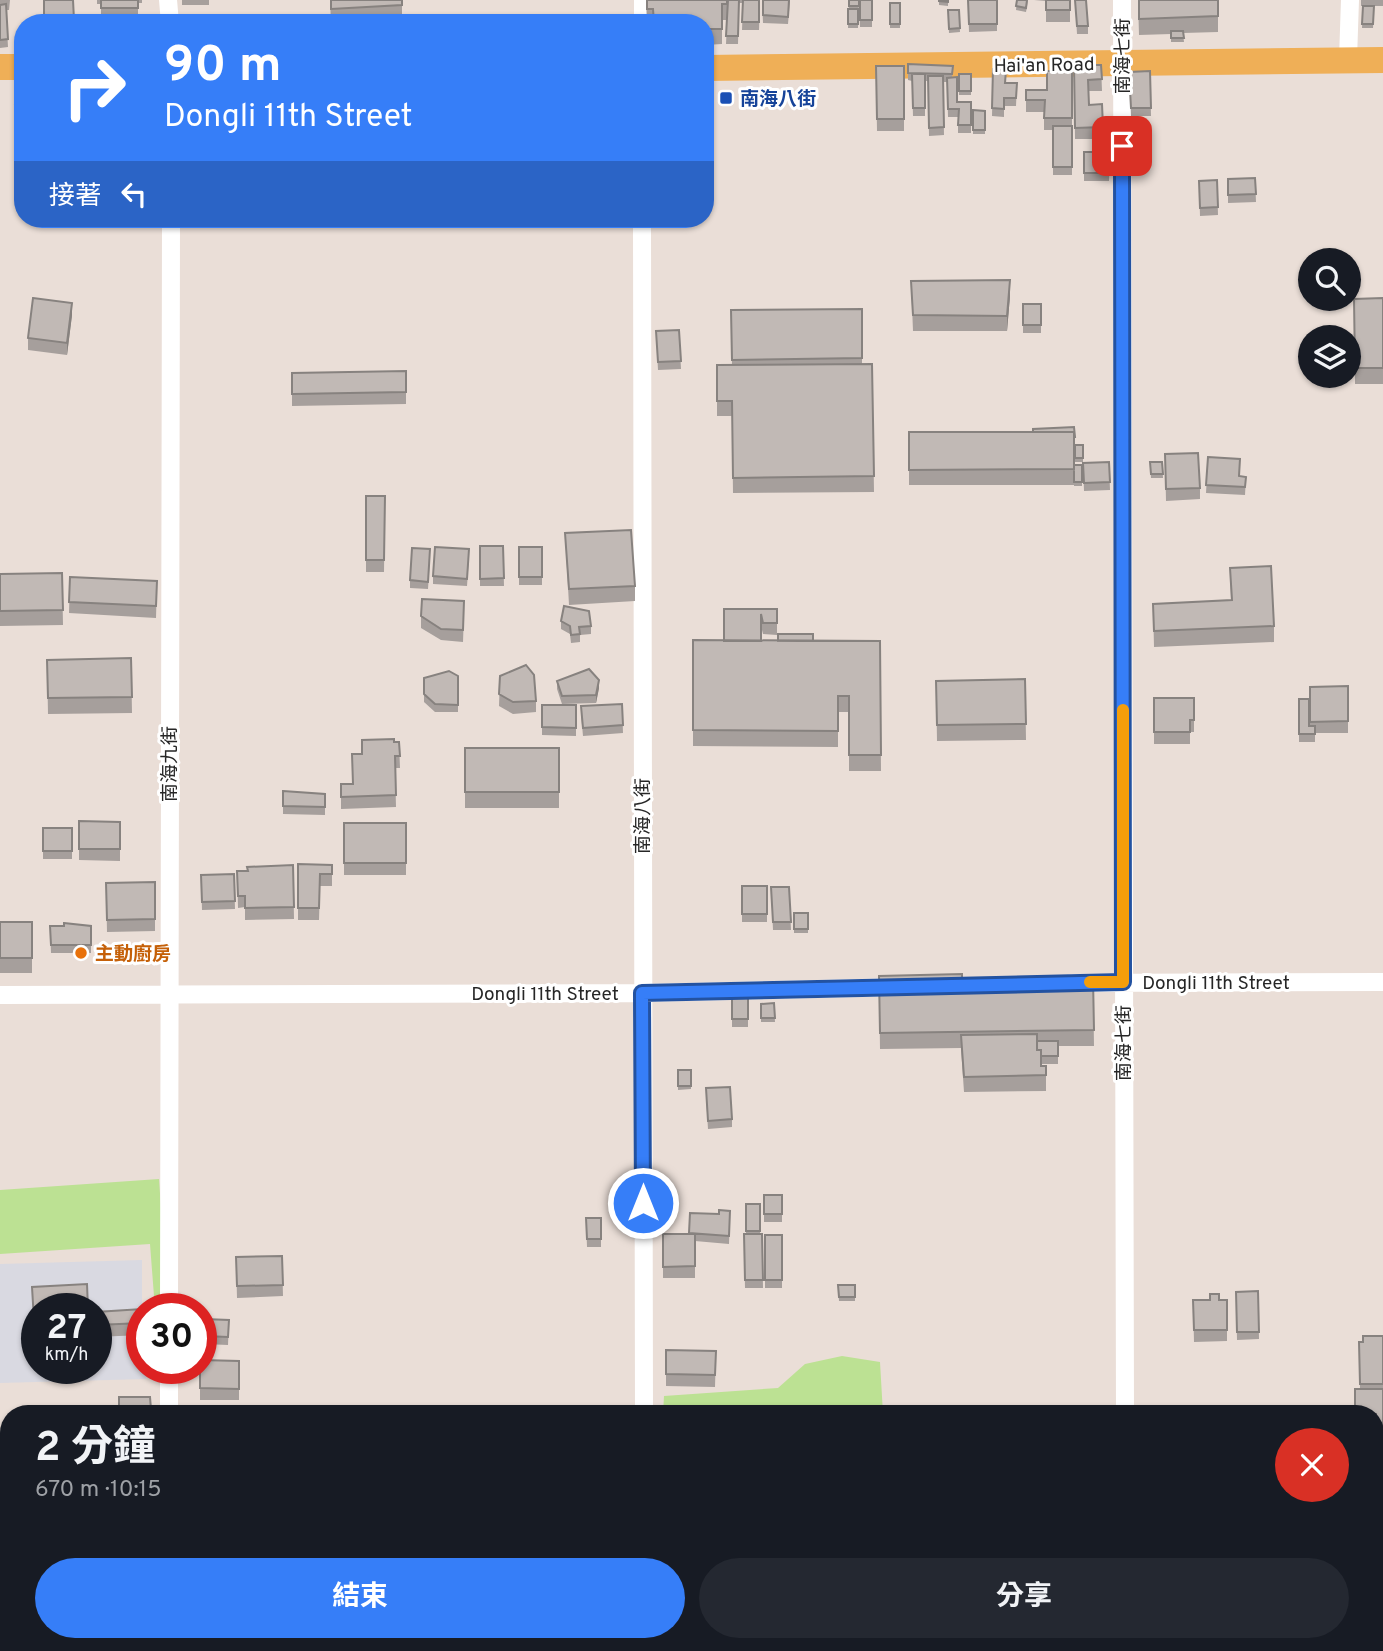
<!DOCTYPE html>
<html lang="zh-TW">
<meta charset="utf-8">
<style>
:root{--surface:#171b24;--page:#242831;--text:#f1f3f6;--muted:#9ea1a6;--accent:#367ef8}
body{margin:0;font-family:Overpass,"Noto Sans TC",sans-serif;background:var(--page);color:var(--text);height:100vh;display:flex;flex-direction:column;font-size:26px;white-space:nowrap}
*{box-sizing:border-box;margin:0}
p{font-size:23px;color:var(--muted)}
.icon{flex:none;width:38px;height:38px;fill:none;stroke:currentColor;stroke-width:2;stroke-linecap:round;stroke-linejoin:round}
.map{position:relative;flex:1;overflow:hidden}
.details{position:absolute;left:0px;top:1405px;width:1384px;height:247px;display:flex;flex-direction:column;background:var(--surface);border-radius:28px 28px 0 0;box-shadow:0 2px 5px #0004}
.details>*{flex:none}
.top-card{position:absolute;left:14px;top:14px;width:700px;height:214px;border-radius:28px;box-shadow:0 2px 5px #0004;background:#367ef8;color:#fff;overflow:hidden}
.fabs{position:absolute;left:1298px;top:248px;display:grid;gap:14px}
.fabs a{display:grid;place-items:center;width:63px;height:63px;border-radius:50%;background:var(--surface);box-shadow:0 2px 5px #0004;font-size:35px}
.speed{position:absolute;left:21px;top:1293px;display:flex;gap:14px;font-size:35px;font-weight:700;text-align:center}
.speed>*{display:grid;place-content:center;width:91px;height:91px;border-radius:50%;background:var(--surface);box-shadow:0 2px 5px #0004;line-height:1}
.speed small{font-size:18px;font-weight:400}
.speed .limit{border:10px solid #d22;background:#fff;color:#111}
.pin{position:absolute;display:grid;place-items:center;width:60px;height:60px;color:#fff;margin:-30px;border-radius:14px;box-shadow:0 4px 10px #0006}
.me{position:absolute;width:77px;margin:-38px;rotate:0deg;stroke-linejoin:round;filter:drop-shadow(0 0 5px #0008)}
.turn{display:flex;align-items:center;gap:24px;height:147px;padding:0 35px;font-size:32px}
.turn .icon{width:91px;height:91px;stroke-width:2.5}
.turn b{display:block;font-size:49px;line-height:60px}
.then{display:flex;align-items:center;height:66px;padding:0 35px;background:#0003;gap:14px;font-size:26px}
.round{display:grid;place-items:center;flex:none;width:74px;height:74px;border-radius:37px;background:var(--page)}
.overview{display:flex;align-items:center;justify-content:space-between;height:119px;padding:0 35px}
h1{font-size:42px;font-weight:700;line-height:52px}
.action{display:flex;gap:14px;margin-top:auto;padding:14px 35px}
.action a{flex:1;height:80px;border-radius:42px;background:var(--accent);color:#fff;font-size:28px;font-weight:700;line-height:80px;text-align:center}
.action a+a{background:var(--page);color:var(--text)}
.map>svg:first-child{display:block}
.industrial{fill:#d9d9e1;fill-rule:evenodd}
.green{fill:#bce193}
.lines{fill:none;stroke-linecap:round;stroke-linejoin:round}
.street{stroke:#fff;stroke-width:18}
.secondary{stroke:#fff;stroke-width:24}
.primary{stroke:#efaf57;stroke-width:26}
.wall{fill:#a69f9c}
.shaded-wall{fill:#87827f}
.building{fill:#c1b9b5;stroke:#87827f;stroke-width:2}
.route-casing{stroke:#2352a1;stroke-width:18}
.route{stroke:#367ef8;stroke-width:12}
.slow{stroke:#f59e0b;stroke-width:12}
.transit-dot{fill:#1a4fb4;stroke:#fff;stroke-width:2.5}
.food-dot{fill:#e8710a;stroke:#fff;stroke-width:2.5}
.labels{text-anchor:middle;stroke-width:6;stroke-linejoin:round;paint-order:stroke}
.street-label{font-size:19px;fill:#262626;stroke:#fff}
.transit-label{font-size:19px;font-weight:bold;fill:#164399;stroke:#fff;text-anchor:start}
.food-label{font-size:19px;font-weight:bold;fill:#c56008;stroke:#fff;text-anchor:start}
</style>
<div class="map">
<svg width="1383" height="1651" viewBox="0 0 1383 1651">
<rect width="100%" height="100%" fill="#eaded7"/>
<path class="industrial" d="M142,1260v108l4,1v10l-146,4v-119zM37,1309h59v59h-59z"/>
<path class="green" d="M159,1179l9,130h-13l-5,-65 -150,10v-64z
M842,1356l38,6 3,52h-220l1,-18 114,-8 27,-24z"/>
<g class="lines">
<path class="street" d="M168,0l2,23
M1122,0l3,1414
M643,23v-23
M1348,59l2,-59
M642,219l2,1195
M1072,983l311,-1
M0,995l642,-2 262,-6
M169,1309l2,-1090
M169,1368v46
M170,1643v8
M644,1643v8
M1127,1643v8"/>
<path class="secondary" d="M0,1514l9,9
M123,1643l8,8"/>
<path class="primary" d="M0,67h23
M705,68l678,-8"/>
</g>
<path class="wall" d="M0,0h10l-1,10h-3l2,37 -8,1z
M43,0h30l1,23h-30z
M97,0h45v3h-4v20h-37v-19h-4z
M182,0h27v5h-27z
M330,0h72v21l-71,2z
M646,0h81v20h-5v24l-17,1v-22h-58z
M728,0h32l-1,30h-17l1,-27h-4l-1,41h-12z
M762,0h28l-2,24 -25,-1z
M849,0h10l-1,28h-10z
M859,0h13v27h-12z
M939,0h9v6l-9,-1z
M968,0h29v31l-28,1z
M1017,0h11l-2,12 -10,-2z
M1034,0h36v22h-24v-21z
M1075,0l13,26v8h-11z
M1138,0h80v32l-35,1 1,9h-13v-8l-32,1z
M1361,0h22v6h-22z
M890,3h10v25h-10z
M1363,6h11l-1,22h-11z
M948,10h11l1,22 -11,1z
M908,64l45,2 -1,12 5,24h14v31h-13v-16h-10l-1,-35h-4l1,53 -15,1 -1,-55h-3v35h-12l-1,-35 -4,-1z
M1074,65h27l1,26h-14l1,14 13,-1 1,35h-28z
M876,66h28v65h-27z
M993,69l13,14h11l-1,23h-12v11l-12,-1z
M1072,71v104h-19v-45h-9v-18h-18v-22h21z
M1150,71l1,45h-20l-2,-44z
M959,74h12v21h-12z
M23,78v35l-8,-1v-8z
M973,110l12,1v23h-12z
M1084,152h26l-1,29h-25z
M1255,178l1,24 -28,1v-24z
M1217,180l1,35 -18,1 -1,-35z
M911,281l99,15 -3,35h-94z
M1383,298v86h-28l-1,-85z
M1023,304h18v29h-18z
M862,309v55h10l2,128 -141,1 -1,-77h-15v-35l15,-16 -1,-55z
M72,315l-5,40 -39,-5v-12z
M679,330l2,39 -23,1 -2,-39z
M406,371v33l-114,2v-33z
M1074,427v58h-165v-53h124z
M1075,445h8v17h-8z
M1165,454l35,34v11l-34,2z
M1208,457l31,19 7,1 -1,18 -39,-2z
M1109,462l1,28 -26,1 -1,-28z
M1150,462h12l1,16h-12z
M1074,465h8v21h-8z
M366,496h19l-1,76h-18z
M565,533l70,53v15l-66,4z
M480,546h23l1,40h-24z
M519,547h23v38h-23z
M430,557l-2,32 -18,-1v-8z
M469,557l-2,29 -34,-2v-8z
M1230,568l44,58v16l-120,5 -1,-43 78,-4z
M62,573l1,52 -63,1v-52z
M70,577l87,4 -1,37 -87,-5z
M724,609h53v26l-14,-1 -2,-8v15h119l1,130h-32v-59h-11v35l-145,-1v-106l31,1z
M464,613l-1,29 -22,-2 -20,-12v-12z
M561,621l30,5v8l-11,1v7l-9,1 -1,-9 -9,-5z
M131,658l1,55 -84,1 -1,-54z
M458,676v36h-23l-11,-10v-24z
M500,676l36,25v11l-23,2 -14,-8z
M1025,679l1,61 -89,1 -1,-60z
M557,681l42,7 -3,15 -34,1 -5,-15z
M1348,686v47h-33v9h-16v-43l10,27h1v-39z
M1154,698h40v34h-4v12h-36z
M622,704l1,29 -40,3 -2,-22z
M542,705h34v31l-34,-1z
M394,742h5l1,26h-5l1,39 -55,2v-25h12l9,-30z
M465,748h94v60h-94z
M283,791l42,3v21l-42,-1z
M79,821l41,1v39l-41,-1z
M344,823h62v52h-62z
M43,828h29v31h-29z
M298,864l34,1v21h-12l-1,34h-21z
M293,865l1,54 -49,1v-13l-7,1 -1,-37h11z
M234,874l1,35 -33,1 -1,-35z
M155,882v49l-48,1 -1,-49z
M742,886h25v36h-25z
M771,887h18l2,43h-18z
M794,913h14v20h-14z
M0,922h32v51h-32z
M50,926h41v27h-40z
M879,976l83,4 131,-2 1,68h-36v18h-17v2h5v25l-82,1 -3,-44 -81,1z
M732,998h16v29h-16z
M774,1003l1,19h-14v-18z
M678,1070h13v19l-13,1z
M706,1096l26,23v8l-24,2z
M764,1195h18v27h-18z
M746,1204h14v30h2l1,54h-18l-1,-54h2z
M730,1211l-1,33 -34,-3v37h-32v-44h26l30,-20z
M586,1218h15v29h-14z
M765,1235h17v53h-17z
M282,1256l1,40 -46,2 -1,-41z
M838,1285h17v16h-16z
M32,1287l5,22v55h-1z
M1258,1291l1,48 -22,1 -1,-48z
M1193,1300h34v41l-33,1z
M142,1309v26l-46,2v-25z
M204,1319l25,1 -1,25 -24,-1z
M1383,1336v178l-7,-1v-99l-16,-25 -1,-47h4z
M666,1350l50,1 -1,36 -49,-1z
M239,1361v39h-39v-32z
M119,1397h31l1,16 -32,1z
M4,1426h5v39h-5z
M295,1643h59v8h-59z"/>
<path class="shaded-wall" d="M1010,280v16l-3,35v-15z
M72,303v12l-5,40v-12z
M599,680v8l-3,15v-8z"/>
<path class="building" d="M44,0h29l1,20 -30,1z
M101,0h37v8h-37z
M331,0h71v5l-71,4z
M647,0h80v4h-5v25h-17v-6h-10v-3h-7v3h-34l-1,-14h-6z
M728,0h11l-1,36h-12z
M743,0h16v22h-17z
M763,0h26l-1,17 -25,-2z
M849,0h10v6h-10z
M860,0h12v20h-12z
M939,0h9v2l-9,-1z
M968,0h29v24h-28z
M1017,0h10l-1,8 -10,-2z
M1046,0h24v10h-24z
M1075,0h11l2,26h-11z
M1139,0h79v16l-79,3z
M890,3h10v21h-10z
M6,4l2,35 -8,1v-35z
M1363,6h11l-1,18h-11z
M848,9h10v15h-10z
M948,10h11l1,18 -11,1z
M1171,31h12l1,7h-13z
M908,64l45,2 -1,8 -44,-1z
M1074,65h27l1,14 -14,1 1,25 13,-1 1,23 -28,1z
M876,66h28v53h-27z
M993,69l13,1 -1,13h12l-1,15h-12v11l-12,-1z
M1047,71h25v47h-28l1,-18h-19v-10h21z
M1150,71l1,37h-20l-2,-36z
M912,74h13v34h-12z
M959,74h12v17h-12z
M928,76h15l1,51 -15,1z
M957,77v25h14v23h-13l1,-16h-11l-1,-31z
M16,78h7v27l-8,-1z
M973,110l12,1v19h-12z
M1053,126h19v41h-19z
M1084,152h26l-1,21h-25z
M1255,178l1,16 -28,1v-16z
M1217,180l1,27 -18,1 -1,-27z
M1010,280l-3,36 -94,-1 -2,-34z
M33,298l39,5 -5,40 -39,-5z
M1383,298v70h-28l-1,-69z
M1023,304h18v21h-18z
M862,309v49l-130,2 -1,-50z
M679,330l2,31 -23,1 -2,-31z
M872,364l2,112 -141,2 -1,-77h-15v-36z
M406,371v21l-114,2v-21z
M1074,427l1,10h-1v-5h-41v-3z
M909,432h165v37l-165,1z
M1075,445h8v13h-8z
M1198,453l2,35 -34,1 -1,-35z
M1208,457l32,2 -1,17 7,1 -1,10 -39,-2z
M1109,462l1,20 -26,1 -1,-20z
M1150,462h12l1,12h-12z
M1074,465h8v17h-8z
M366,496h19l-1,64h-18z
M631,530l4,56 -66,3 -4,-56z
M480,546h23l1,32 -24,1z
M435,547l34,2 -2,30 -34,-3z
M519,547h23v30h-23z
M412,548l18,1 -2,33 -18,-2z
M1271,566l3,60 -120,5 -1,-27 79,-4 -2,-32z
M62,573l1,37 -63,1v-37z
M70,577l87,4 -1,25 -87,-4z
M422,599l42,2 -1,29 -22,-1 -20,-13z
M564,606l25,5 2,15 -12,1 1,7 -9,1 -1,-9 -9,-5z
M724,609h53v14h-14l-2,-9v27h-37z
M778,634h35v7h-35z
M693,640l187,1 1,114h-32v-59h-11v35l-145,-1z
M131,658l1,39 -84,1 -1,-38z
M526,665l8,10 2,26 -23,1 -14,-8 1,-18z
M589,669l10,11 -3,15 -34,1 -5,-15z
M449,671l9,5v29l-23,-1 -11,-10v-16z
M1025,679l1,45 -89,1 -1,-44z
M1348,686v35l-38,1v-35z
M1154,698h40v22h-4v12h-36z
M1299,699h10v27h6v8h-16z
M622,704l1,21 -40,3 -2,-22z
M542,705h34v23l-34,-1z
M394,739v3h5l1,14h-5l1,39 -55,2v-13h12l-1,-30h10v-14z
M465,748h94v44h-94z
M283,791l42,3v13l-42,-1z
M79,821l41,1v27h-41z
M344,823h62v40h-62z
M43,828h29v23h-29z
M298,864l34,1v9h-12l-1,34h-21z
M293,865l1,42 -49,1v-12h-7l-1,-25h11l-1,-4z
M234,874l1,27 -33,1 -1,-27z
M155,882v37l-48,1 -1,-37z
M742,886h25v28h-25z
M771,887h18l2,35h-18z
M794,913h14v16h-14z
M0,922h32v36h-32z
M64,923l27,3v19h-40l-1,-19h14z
M962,974v6l131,-2 1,52 -214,3 -1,-57z
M732,998h16v21h-16z
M774,1003l1,15h-14v-14z
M1037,1034v16h4v16h5v9l-82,2 -3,-42z
M1037,1041h21v15h-17v-6h-4z
M678,1070h13v16h-13z
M730,1087l2,32 -24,2 -2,-33z
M764,1195h18v19h-18z
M746,1204h14v27h-14z
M719,1210l11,1 -1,25 -40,-3 1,-20 29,1z
M586,1218h15v21h-14z
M663,1234h32v32l-32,1z
M744,1234h18l1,46h-18z
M765,1235h17v45h-17z
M282,1256l1,29 -46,1 -1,-29z
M87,1284l1,25h-51v44h-1l-4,-66z
M838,1285h17v12h-16z
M1258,1291l1,41h-22l-1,-40z
M1210,1294h9v6h8v30h-33l-1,-30h17z
M142,1309v14l-46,2v-13z
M204,1319l25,1 -1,17 -24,-1z
M1363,1336h20v48h-23l-1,-42h4z
M666,1350l50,1 -1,24 -49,-1z
M201,1360l38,1v28l-39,-1v-20h1z
M1355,1389h28v109h-7v-84h-21z
M119,1397h31l1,12 -32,1z
M4,1426h5v27h-5z
M295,1643h59v3h-59z
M962,1643h22v8h-22z"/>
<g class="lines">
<g class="route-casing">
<path id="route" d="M643,1203l-1,-210 481,-11 -1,-836"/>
</g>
<use href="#route" class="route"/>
<path class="slow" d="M1090,982h33v-272"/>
</g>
<rect class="transit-dot" x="719" y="91" width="14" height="14" rx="3.5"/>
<circle class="food-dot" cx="81" cy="953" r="7"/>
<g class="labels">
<g class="street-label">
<text transform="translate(1122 56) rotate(-90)" y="7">南海七街</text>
<text transform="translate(1044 64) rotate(-1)" y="7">Hai'an Road</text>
<text transform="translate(169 764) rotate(-90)" y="7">南海九街</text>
<text transform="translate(642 816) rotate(-90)" y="7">南海八街</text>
<text x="1216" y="989">Dongli 11th Street</text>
<text x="545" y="1000">Dongli 11th Street</text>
<text transform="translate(1123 1043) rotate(-90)" y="7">南海七街</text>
</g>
<g class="transit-label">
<text x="740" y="105">南海八街</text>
</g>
<g class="food-label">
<text x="95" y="960">主動廚房</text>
</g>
</g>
</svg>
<div class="fabs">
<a><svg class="icon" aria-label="search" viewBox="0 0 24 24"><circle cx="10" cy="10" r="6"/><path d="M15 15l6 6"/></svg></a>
<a><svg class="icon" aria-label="layers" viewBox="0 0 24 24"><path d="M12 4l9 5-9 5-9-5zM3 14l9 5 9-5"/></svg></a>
</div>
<div class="speed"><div>27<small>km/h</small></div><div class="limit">30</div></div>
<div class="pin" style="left:1122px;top:146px;background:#d93025"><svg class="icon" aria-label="arrive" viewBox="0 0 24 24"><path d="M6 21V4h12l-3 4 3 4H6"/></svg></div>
<svg class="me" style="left:643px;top:1203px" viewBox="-20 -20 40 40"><circle r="17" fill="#367ef8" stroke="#fff" stroke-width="3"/><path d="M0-11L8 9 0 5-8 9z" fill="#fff"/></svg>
<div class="top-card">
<div class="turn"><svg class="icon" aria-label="right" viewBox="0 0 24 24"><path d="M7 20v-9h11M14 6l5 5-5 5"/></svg><div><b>90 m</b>Dongli 11th Street</div></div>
<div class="then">接著<svg class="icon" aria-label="left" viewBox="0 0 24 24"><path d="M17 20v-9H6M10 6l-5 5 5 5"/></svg></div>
</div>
<section class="details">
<div class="overview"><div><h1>2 分鐘</h1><p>670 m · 10:15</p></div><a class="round" style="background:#d93025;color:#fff"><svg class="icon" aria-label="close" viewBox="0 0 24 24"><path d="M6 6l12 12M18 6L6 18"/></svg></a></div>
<div class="action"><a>結束</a><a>分享</a></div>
</section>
</div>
